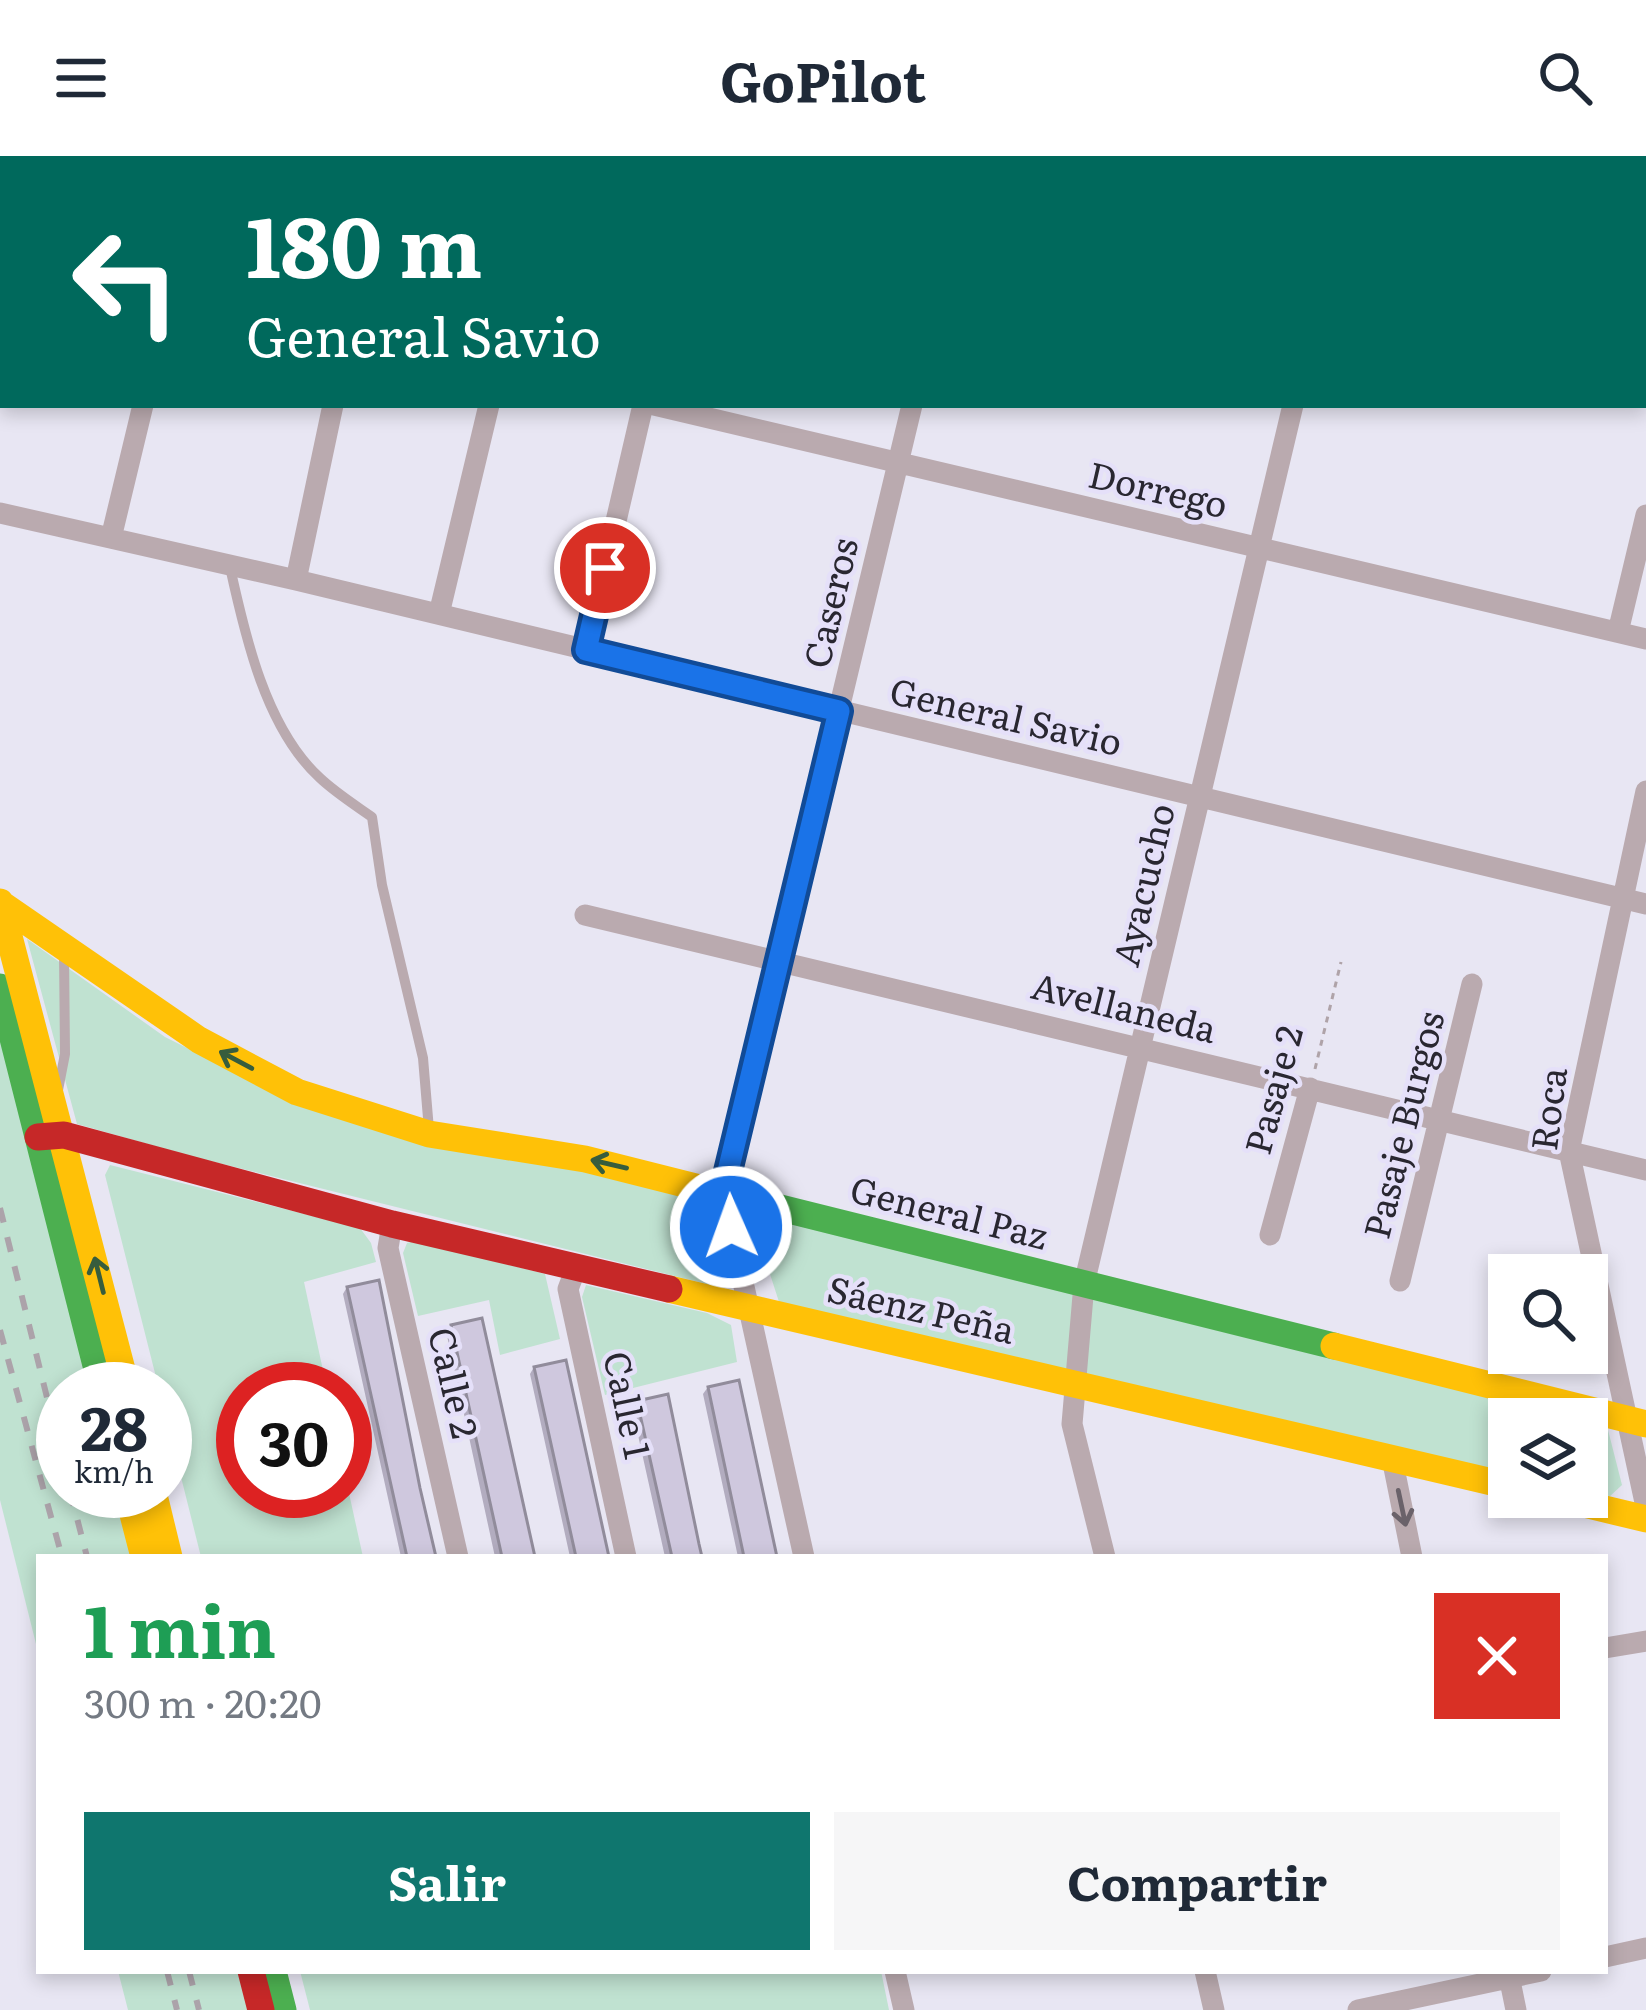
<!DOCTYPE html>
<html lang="es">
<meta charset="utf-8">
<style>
:root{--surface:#fff;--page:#f6f6f7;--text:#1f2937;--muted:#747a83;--accent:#0f766e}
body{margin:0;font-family:Literata,serif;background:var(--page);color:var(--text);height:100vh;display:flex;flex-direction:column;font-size:45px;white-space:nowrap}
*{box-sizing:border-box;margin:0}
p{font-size:39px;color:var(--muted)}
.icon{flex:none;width:66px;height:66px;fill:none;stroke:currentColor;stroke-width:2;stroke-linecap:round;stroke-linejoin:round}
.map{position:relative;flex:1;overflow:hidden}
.drawer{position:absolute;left:36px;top:1398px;width:1572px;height:420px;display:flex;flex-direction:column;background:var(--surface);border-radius:0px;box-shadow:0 6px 18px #0003}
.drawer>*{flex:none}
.hud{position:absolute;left:0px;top:0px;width:1647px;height:252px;box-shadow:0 6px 18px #0003;background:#00695c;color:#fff;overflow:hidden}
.tools{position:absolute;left:1488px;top:1098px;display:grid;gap:24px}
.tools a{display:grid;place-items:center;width:120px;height:120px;border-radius:0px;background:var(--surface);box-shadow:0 6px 18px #0003;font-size:60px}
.speed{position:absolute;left:36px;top:1206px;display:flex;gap:24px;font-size:60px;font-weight:700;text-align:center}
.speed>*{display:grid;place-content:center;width:156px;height:156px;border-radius:50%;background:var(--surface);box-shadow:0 6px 18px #0003;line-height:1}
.speed small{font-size:30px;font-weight:400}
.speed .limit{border:18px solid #d22;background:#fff;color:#111}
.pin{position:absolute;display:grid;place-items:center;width:102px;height:102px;color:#fff;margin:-51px;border:6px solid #fff;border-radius:50%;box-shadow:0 3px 12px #0007}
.me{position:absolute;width:132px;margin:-66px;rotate:358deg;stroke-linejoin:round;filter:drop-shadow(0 0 9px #0008)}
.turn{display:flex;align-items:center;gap:42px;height:252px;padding:0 48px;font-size:54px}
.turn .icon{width:156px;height:156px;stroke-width:2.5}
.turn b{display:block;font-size:84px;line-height:102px}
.round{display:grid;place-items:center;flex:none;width:126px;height:126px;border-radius:0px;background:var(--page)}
.summary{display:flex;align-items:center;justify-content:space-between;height:204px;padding:0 48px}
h1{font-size:72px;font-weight:700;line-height:90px;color:#1e9e55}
.button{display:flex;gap:24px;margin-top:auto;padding:24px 48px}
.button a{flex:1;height:138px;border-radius:0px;background:var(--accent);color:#fff;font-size:48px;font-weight:700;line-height:138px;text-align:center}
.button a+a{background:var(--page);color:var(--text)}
header{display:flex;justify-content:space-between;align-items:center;height:156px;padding:0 48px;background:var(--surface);font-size:54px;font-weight:700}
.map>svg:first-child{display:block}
.green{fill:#c0e2d1}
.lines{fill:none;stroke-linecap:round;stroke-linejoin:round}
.path{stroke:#afa3a8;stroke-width:3;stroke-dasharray:6 6;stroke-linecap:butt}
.lane{stroke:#baaaaf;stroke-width:10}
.street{stroke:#baaaaf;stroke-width:21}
.fast{stroke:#4caf50;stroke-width:27}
.slow{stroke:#ffc107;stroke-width:27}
.jam{stroke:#c62828;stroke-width:27}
.rail{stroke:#aca3aa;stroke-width:6;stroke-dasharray:15 15;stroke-linecap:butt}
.wall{fill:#b2acbf}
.building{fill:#cfc8de;stroke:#918c9b;stroke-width:3}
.oneway{stroke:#375d3d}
.oneway2{stroke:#6a626a}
.route-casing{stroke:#114b97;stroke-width:30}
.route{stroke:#1a73e8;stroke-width:21}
.labels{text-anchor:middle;stroke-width:9;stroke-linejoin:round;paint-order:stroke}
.street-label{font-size:36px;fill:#292731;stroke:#e5e0f9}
</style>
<header><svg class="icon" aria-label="menu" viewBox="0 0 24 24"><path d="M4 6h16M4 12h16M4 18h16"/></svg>GoPilot<svg class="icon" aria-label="search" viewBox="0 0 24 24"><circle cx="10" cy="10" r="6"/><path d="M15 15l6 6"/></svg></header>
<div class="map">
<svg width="1646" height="1854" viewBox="0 0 1646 1854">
<rect width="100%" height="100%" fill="#e8e6f3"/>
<path class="green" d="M27,783l138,98 127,63 414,98 18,74 -9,14 -525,-130 -113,-32z
M0,831l102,402h-39v102h64l17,66h-105v99l-39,-156z
M110,1009l250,63 11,15 5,19 -72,20 23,107h-84v102h102v-16l18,82h-162l-36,-144v-24h-6l-54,-214z
M749,1053l830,210h-70v56l-729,-170z
M415,1085l130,33 15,65 -60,16 -11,-55 -71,16 -15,-63 4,-10z
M586,1129l121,28 24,12 6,37 -132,33 -23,-98z
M1587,1265l20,5 15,59 -14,13 -21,-5z
M118,1815h133l10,39h-133z
M300,1815h581l8,39h-579z"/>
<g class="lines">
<path class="path" d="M0,188l3,-13
M1315,913l26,-107"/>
<path class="lane" d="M230,411c15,69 36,162 90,211 16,15 35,27 52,39l10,68 41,173 6,72
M58,934l7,-36 -1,-101"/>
<path class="street" d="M675,0l13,3
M202,3v-3
M586,3l1,-3
M971,3l1,-3
M1202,3l1,-3
M1497,3l1,-3
M0,97l3,1
M1644,227l2,1
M654,249l992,234
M0,357l296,67 1350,324
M111,382l32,-133
M296,424l37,-175
M439,458l50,-209
M1618,476l28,-117
M586,494l57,-245
M1646,635l-77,360 77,356
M585,759l1061,255
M392,1068l-4,24 70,309
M1270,1079l40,-147
M576,1112l-8,21 58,268
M1400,1125l72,-297
M1392,1302l20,99
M804,1401l-81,-365 189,-787
M1105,1401l-33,-133 12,-140 209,-879
M1605,1492l41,-7
M1605,1801l41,-9
M895,1815l9,39
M1205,1815l9,39
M1508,1815l8,39
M1358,1854l183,-39"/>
<path class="fast" d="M0,831l102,402
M704,1033l630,157
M273,1815l10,39"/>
<path class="slow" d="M0,746l127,487
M0,747l199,137 98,52 132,42 156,25 119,30
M669,1133l840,197
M1334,1190l312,78
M127,1335l17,66
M153,1335l16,66
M1555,1341l91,22"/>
<path class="jam" d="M38,981l26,-2 328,89 277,65
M251,1815l10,39"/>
<path class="rail" d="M0,1052l63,254
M0,1174l62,227
M70,1335l17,66
M167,1815l10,39
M189,1815l10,39"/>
</g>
<path class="wall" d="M347,1131l73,201 16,69h-35l-58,-263z
M451,1169l84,232h-40l-49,-226z
M534,1211l75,190h-39l-40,-183z
M708,1231l69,170h-39l-35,-163z
M637,1245l65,156h-37l-33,-149z"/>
<path class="building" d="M379,1124l41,208 16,69h-29l-60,-270z
M482,1162l53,239h-33l-51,-232z
M566,1204l43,197h-33l-42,-190z
M739,1224l38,177h-33l-36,-170z
M668,1238l31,150 3,13h-30l-35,-156z"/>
<defs><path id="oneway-shaft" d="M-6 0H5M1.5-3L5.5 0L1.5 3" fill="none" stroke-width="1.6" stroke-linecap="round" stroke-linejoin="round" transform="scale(3)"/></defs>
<g class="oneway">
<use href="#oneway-shaft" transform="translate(236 904) rotate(-152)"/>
<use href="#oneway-shaft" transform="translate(609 1008) rotate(-167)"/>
<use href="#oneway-shaft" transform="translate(99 1119) rotate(-104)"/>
</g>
<use class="oneway2" href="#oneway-shaft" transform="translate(1402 1352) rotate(78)"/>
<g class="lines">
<g class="route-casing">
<path id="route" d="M605,412l-19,82 253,61 -116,481 8,35"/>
</g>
<use href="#route" class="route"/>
</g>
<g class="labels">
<g class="street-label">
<text transform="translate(1158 334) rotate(13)" y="13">Dorrego</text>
<text transform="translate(831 447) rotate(-77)" y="13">Caseros</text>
<text transform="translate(1006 561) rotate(13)" y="13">General Savio</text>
<text transform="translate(1144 729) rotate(-77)" y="13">Ayacucho</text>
<text transform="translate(1124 852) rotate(14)" y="13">Avellaneda</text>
<text transform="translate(1274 934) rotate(-75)" y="13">Pasaje 2</text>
<text transform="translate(1549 953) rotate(-83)" y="13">Roca</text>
<text transform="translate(1404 969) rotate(-76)" y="13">Pasaje Burgos</text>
<text transform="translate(949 1057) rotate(14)" y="13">General Paz</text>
<text transform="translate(921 1154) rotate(13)" y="13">Sáenz Peña</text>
<text transform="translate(453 1227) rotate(77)" y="13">Calle 2</text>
<text transform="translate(627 1249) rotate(78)" y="13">Calle 1</text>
</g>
</g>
</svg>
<div class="tools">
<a><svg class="icon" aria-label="search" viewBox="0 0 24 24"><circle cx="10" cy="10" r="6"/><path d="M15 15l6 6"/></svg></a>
<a><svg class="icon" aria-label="layers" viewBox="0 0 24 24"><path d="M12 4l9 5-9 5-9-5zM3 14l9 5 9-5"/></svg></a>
</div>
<div class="speed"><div>28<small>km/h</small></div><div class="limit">30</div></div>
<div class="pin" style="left:605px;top:412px;background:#d93025"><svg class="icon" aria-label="arrive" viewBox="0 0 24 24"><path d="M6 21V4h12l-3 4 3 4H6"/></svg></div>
<svg class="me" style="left:731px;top:1071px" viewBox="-20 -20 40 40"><circle r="17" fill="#1a73e8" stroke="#fff" stroke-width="3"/><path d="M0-11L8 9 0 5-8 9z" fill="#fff"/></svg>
<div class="hud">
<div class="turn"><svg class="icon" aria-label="left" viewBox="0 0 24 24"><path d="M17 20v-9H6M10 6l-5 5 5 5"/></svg><div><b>180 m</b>General Savio</div></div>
</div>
<section class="drawer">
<div class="summary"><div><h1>1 min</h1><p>300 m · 20:20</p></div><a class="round" style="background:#d93025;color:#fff"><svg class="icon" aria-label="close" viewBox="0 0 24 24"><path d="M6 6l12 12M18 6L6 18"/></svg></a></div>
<div class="button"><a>Salir</a><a>Compartir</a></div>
</section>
</div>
